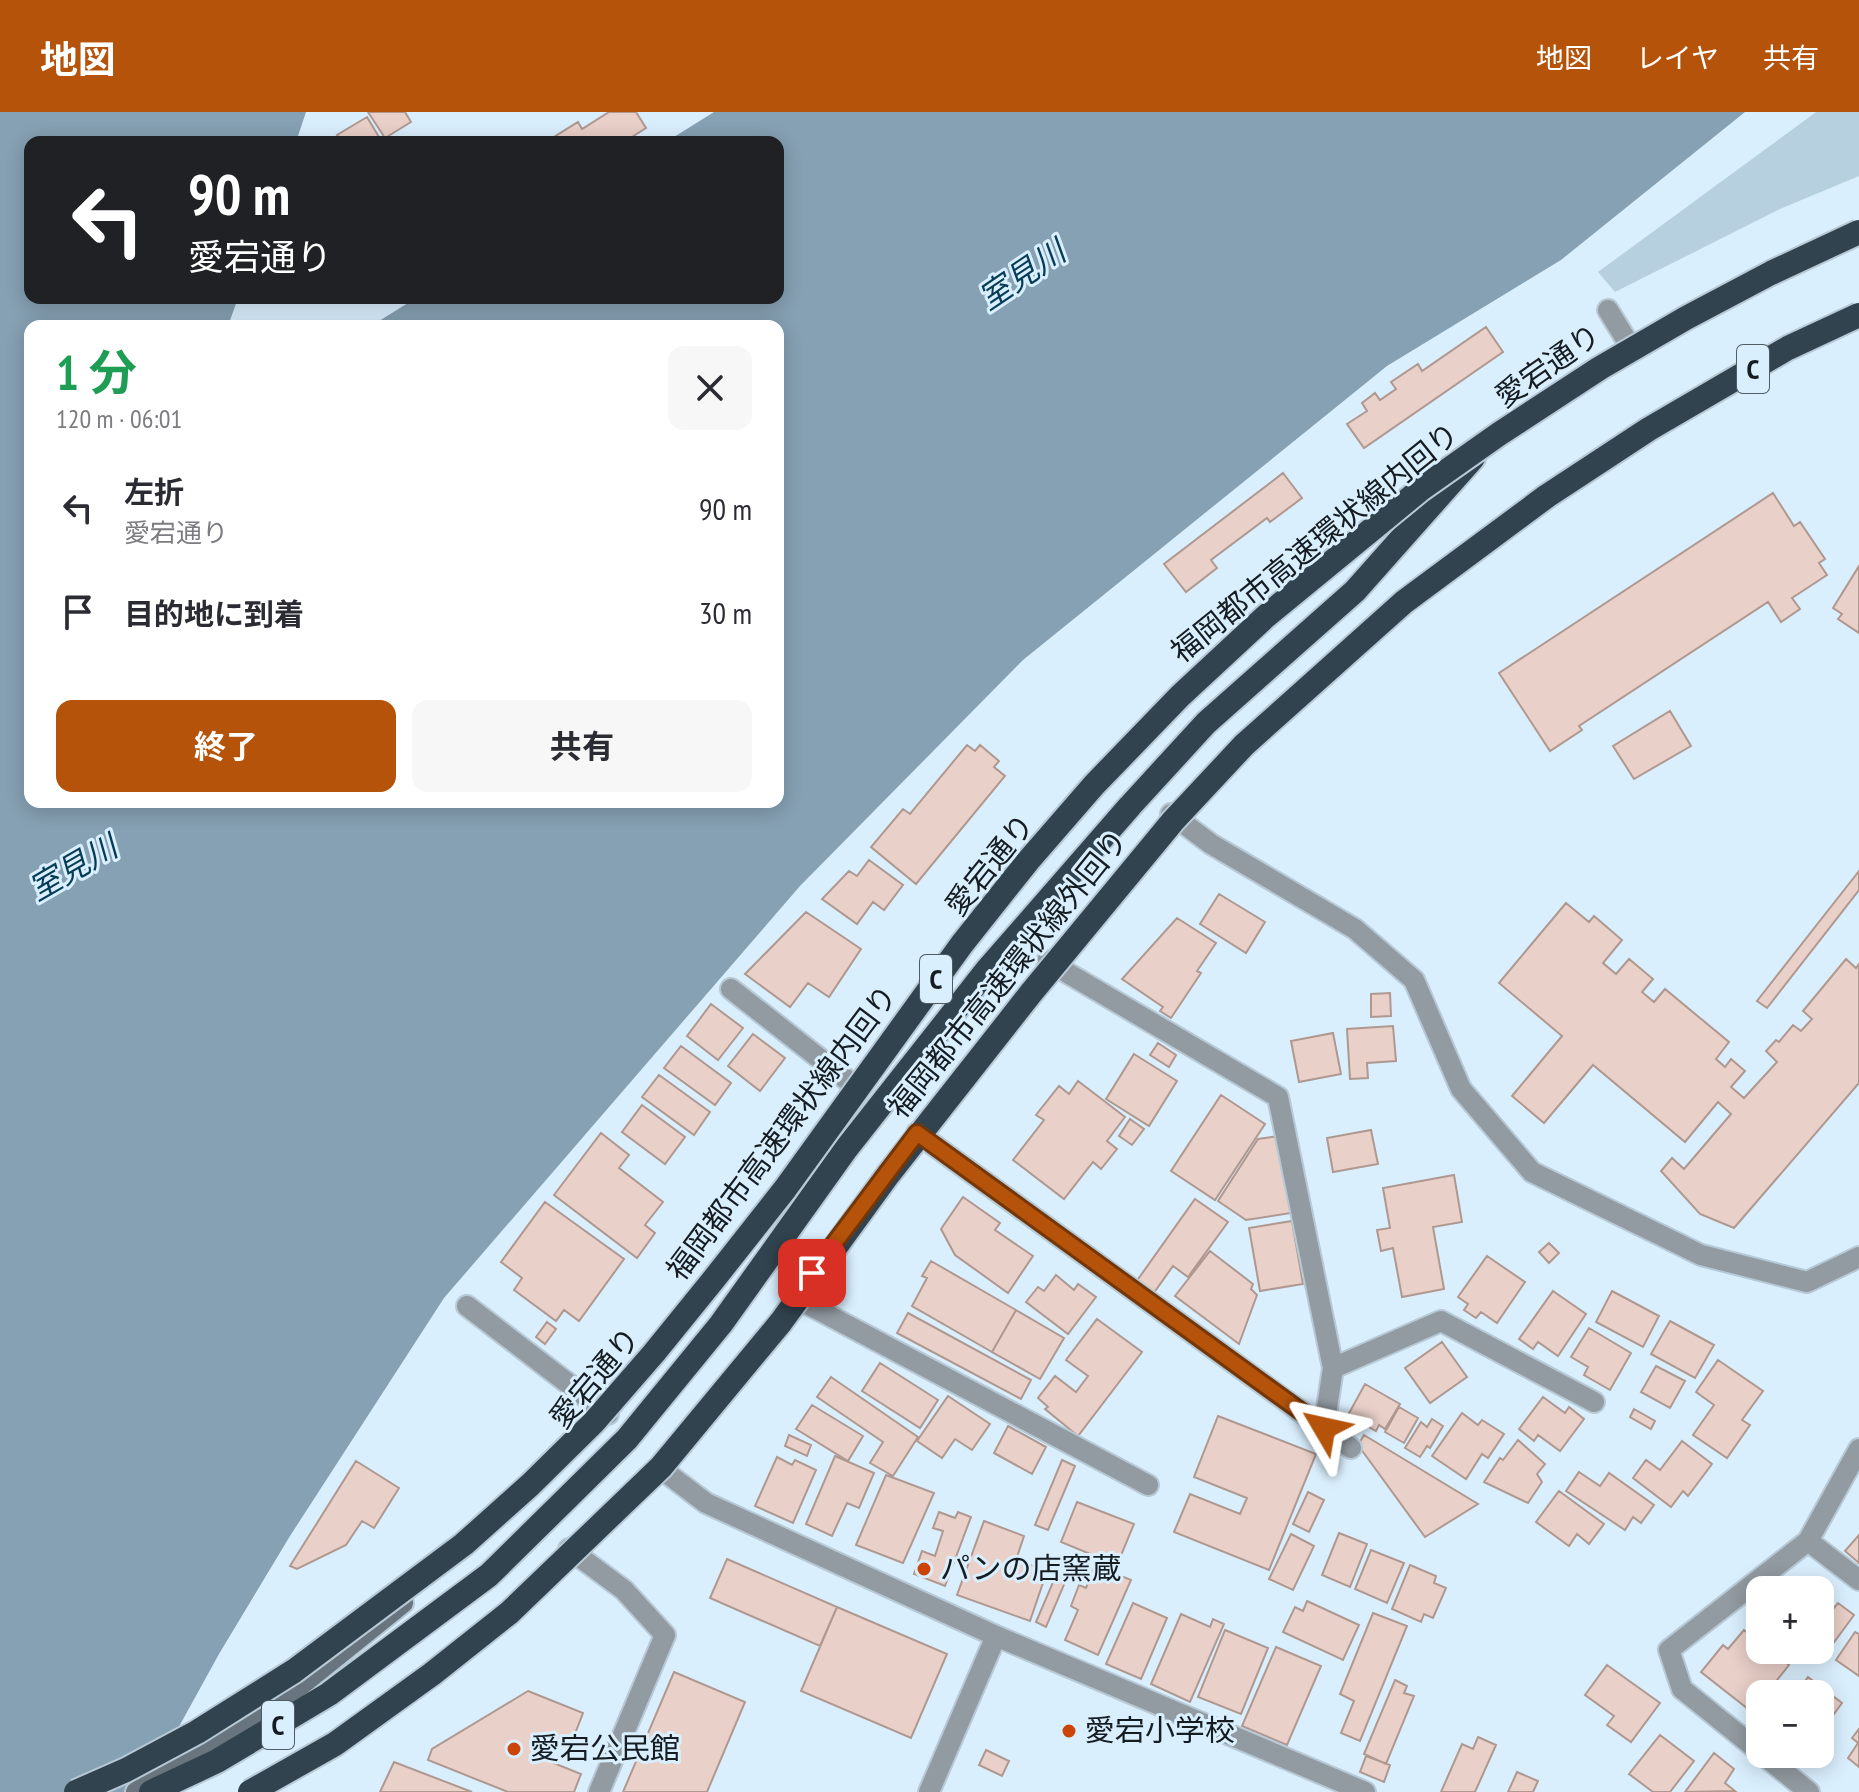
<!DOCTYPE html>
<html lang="ja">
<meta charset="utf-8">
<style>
:root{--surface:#fff;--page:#f7f7f7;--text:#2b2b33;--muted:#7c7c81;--accent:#b45309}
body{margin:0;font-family:"PT Sans Narrow","Noto Sans JP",sans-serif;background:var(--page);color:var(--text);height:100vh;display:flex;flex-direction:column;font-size:30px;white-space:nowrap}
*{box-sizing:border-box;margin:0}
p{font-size:26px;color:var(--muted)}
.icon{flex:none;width:44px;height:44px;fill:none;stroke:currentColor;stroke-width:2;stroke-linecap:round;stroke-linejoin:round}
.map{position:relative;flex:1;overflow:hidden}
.panel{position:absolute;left:24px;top:208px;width:760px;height:488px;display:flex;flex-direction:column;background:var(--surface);border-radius:16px;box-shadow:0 4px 20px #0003}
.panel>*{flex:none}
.banner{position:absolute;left:24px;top:24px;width:760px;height:168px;border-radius:16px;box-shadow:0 4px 20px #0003;background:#202124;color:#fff;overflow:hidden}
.controls{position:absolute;left:1746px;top:1464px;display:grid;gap:16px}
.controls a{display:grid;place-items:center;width:88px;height:88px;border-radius:16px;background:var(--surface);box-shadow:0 4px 20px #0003;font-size:40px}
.pin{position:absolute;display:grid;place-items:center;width:68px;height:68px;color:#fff;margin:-34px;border-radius:16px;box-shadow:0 4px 12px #0006}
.me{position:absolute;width:88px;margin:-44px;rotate:306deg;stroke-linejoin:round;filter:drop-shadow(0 0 6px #0008)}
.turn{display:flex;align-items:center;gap:28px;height:168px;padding:0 32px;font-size:36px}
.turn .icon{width:104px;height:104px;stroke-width:2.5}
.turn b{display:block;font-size:56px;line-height:68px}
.round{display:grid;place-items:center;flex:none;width:84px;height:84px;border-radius:16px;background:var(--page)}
.head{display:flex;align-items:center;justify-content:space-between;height:136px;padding:0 32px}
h1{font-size:48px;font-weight:700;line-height:60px;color:#1e9e55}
.primary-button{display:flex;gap:16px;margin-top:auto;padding:16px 32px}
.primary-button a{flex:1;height:92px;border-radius:16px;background:var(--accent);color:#fff;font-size:32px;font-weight:700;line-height:92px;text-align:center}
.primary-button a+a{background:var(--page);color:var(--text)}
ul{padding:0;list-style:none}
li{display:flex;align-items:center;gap:24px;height:104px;padding:0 32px}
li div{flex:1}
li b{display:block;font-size:30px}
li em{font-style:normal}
header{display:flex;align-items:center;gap:48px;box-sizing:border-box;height:112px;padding:0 40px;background:var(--accent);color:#fff}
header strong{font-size:38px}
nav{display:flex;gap:44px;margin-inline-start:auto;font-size:28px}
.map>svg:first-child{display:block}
.green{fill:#b7d0e0}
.water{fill:#86a1b3}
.building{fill:#e9d0c8;stroke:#af9890;stroke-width:2}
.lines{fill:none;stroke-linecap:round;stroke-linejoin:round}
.street-casing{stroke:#b7c9d6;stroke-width:24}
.secondary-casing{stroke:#b7c9d6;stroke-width:24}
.highway-casing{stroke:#b7c9d6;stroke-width:28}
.street{stroke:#929ba1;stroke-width:20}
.secondary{stroke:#68757e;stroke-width:20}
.highway{stroke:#31434f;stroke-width:24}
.highway-bridge-casing{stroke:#b7c9d6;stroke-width:28;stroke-linecap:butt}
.highway-bridge{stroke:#31434f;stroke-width:24}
.route-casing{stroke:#753606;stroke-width:20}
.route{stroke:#b45309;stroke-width:14}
.poi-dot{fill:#cb4509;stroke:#daeffe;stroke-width:3}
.labels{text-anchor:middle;stroke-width:6;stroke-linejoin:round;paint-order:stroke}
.shield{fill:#daeffe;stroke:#505c64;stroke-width:2}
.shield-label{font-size:28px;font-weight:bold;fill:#151d22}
.street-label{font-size:30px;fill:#151d22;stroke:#daeffe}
.poi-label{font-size:30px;fill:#151d22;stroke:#daeffe;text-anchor:start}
.water-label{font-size:32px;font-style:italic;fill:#063c58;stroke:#daeffe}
</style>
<header>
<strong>地図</strong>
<nav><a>地図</a><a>レイヤ</a><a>共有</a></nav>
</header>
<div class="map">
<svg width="1859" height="1680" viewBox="0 0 1859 1680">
<rect width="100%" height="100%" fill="#daeffe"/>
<path class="green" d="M1816,0h43v64l-79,33 -165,83 -17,-20z"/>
<path class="water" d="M0,0h306l-10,30h-266v156h208l-10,28h-198v476h748v-476h-407l45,-28h362v-156h-112l48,-30h1031l-184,148 -174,106 -364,294 -223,226 -356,412 -154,238 -71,118 -76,138h-143z"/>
<path class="building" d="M368,0h37l6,10 -26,16z
M609,0h27l10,16 -22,14h-68l-2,-5 24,-15 4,7z
M367,5l15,25h-40l-5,-7z
M1486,215l17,25 -139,96 -17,-24 20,-13 -5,-8 13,-10 5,7 16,-11 -5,-7 27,-18 4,7z
M1283,361l19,25 -32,24 -3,-4 -56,42 6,8 -31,24 -22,-28z
M1773,381l21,33 6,-4 25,37 -6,4 8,12 -35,23 8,11 -19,13 -13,-20 -189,124 3,4 -32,21 -51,-78z
M1859,454v67l-21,-14 4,-5 -9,-6z
M1670,599l21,35 -57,33 -21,-33z
M967,633l8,6 5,-6 19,16 -5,6 11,9 -89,108 -45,-37 32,-38 7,5z
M869,748l34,25 -19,25 -11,-8 -16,22 -35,-25 27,-28 8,5z
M1859,759v19l-92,118 -10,-7z
M1219,782l46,28 -19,31 -46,-29z
M1566,791l23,19 5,-6 28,24 -19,23 13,11 13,-15 24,20 -11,13 12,10 11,-13 64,53 -13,17 9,8 6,-8 14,12 -14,16 13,11 33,-36 -11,-11 10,-11 3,2 14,-17 8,6 11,-12 -9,-8 43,-52 10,9 3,-4v119l-125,145 -34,-14 -39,-43 11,-13 12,11 47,-55 -13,-12 -33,40 -92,-77 -49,58 -32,-27 50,-60 -63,-53z
M806,800l55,37 -32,48 -21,-14 -18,24 -45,-33z
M1177,806l39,25 -19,28 4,2 -30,45 -11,-7 3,-4 -41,-28z
M1390,881l1,23 -20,1v-23z
M711,892l32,24 -25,32 -31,-24z
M1393,914l3,35 -29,2 1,15 -18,1 -3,-50z
M1333,921l8,41 -42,8 -8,-41z
M753,922l32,24 -25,33 -32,-25z
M1158,931l18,12 -7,12 -19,-12z
M681,934l50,37 -16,22 -51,-37z
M1134,942l43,27 -28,45 -43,-27z
M659,963l51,37 -16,23 -52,-38z
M1078,969l47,36 -18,24 10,8 -16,20 -8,-7 -29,37 -51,-39 31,-40 -8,-5 23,-29 10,8z
M1221,983l44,29 -50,76 -44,-29z
M642,993l43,32 -20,27 -43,-32z
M1130,1007l14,10 -12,16 -13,-9z
M1371,1018l7,34 -45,8 -6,-34z
M601,1021l28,22 -10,13 44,34 -18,23 10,8 -18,25 -83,-63z
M1279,1024l12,77 -45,7 -28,-19 40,-62z
M1454,1063l8,47 -29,5 11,62 -42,8 -9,-49 -12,3 -4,-21 13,-2 -7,-40z
M963,1085l37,26 -5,7 38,26 -25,37 -53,-38 -14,-26z
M1195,1087l33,23 -40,55 -15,-11 -20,28 -17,-12z
M545,1090l79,57 -45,62 -15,-11 -8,11 -42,-31 8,-12 -21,-16z
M1292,1109l11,63 -43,7 -11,-63z
M1549,1131l10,10 -10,10 -10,-11z
M1210,1139l43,33 -2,5 6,6 -18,49 -64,-48z
M1487,1144l38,26 -28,41 -16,-11 -5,6 -12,-8 4,-6 -10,-7z
M931,1149l85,49 -24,42 -80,-46 15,-28 -5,-2z
M1056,1163l18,15 4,-6 18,13 -28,37 -42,-32 12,-15 6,4z
M1553,1179l33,23 -28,42 -20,-14 -5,7 -14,-10z
M1612,1179l47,25 -16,31 -47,-25z
M1016,1198l48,28 -24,41 -48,-27z
M908,1201l123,67 -10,19 -124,-66z
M1097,1207l45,33 -64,84 -33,-27 3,-2 -10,-9 17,-22 21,16 12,-16 -22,-16z
M1670,1209l44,24 -19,33 -44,-24z
M547,1210l9,7 -11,15 -9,-7z
M1589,1216l42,25 -21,37 -26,-15 4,-8 -17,-10z
M1442,1230l25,35 -37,26 -25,-35z
M1718,1248l45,31 -21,29 8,5 -23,33 -34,-23 21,-30 -18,-13z
M880,1251l58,37 -18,28 -58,-37z
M1656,1254l29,15 -15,27 -29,-16z
M831,1265l87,60 -25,39 -23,-13 13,-21 -66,-45z
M1365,1272l35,20 -15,25 -6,-4 -3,6 -28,-16z
M948,1284l42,28 -18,26 -17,-11 -13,19 -25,-17z
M1543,1285l22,16 4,-6 15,12 -24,32 -22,-16 -4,6 -15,-12z
M812,1293l51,31 -15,25 -52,-32z
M1399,1295l19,11 -14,25 -19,-11z
M1634,1297l21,12 -4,8 -21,-12z
M1462,1301l16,12 4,-5 22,14 -16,24 -6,-4 -16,25 -34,-23z
M1218,1304l98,38 -47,116 -95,-38 16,-38 50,20 7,-16 -53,-21z
M1432,1307l11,7 -13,22 -3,-2 -7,11 -15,-9 16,-26 6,5z
M1008,1314l38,21 -14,27 -38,-21z
M789,1323l22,10 -4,11 -22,-10z
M1364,1323l114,69 -53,33 -67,-92z
M1518,1328l27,24 -8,10 5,8 -14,21 -44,-21 16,-24 3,2z
M1682,1329l30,23 -24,32 -5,-5 -12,16 -38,-29 13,-18 14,10z
M835,1344l39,17 -15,35 -12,-5 -15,33 -26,-12z
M777,1345l15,8 3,-5 21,10 -23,53 -38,-17z
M1062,1348l13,6 -27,64 -13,-5z
M356,1349l43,27 -25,40 -12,-7 -16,24 -49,24 -7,-3z
M1579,1360l21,14 9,-13 45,32 -13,18 -8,-6 -8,13 -59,-39z
M886,1363l48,18 -31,70 -47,-18z
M1559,1379l45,33 -15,20 -12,-10 -8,12 -33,-24z
M1308,1380l16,8 -15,32 -16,-8z
M1077,1390l57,22 -17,41 -56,-23z
M939,1400l16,6 3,-6 13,5 -26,69 -31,-12 8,-23 13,5 8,-25 -10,-3z
M984,1409l40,15 -8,24 31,11 -17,50 -73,-26z
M1339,1421l28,11 -17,43 -28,-12z
M1291,1422l23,12 -21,44 -24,-11z
M1859,1423v28l-14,-12z
M1371,1438l33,13 -17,40 -32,-14z
M727,1447l110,48 -17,39 -110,-48z
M1095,1453l36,15 -33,75 -33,-15 13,-30 -7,-4 8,-21 7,3z
M1410,1453l26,11 -2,7 12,5 -13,30 -9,-4 -3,8 -29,-13z
M1056,1463l10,5 -20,47 -10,-5z
M1820,1487l13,10 5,-6 16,12 -25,34 -9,-7z
M1307,1489l52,24 -16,35 -60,-28 12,-25 8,4z
M1133,1491l34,15 -26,61 -35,-15z
M837,1495l110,47 -36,84 -110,-47z
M1373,1501l34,13 -47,115 -19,-8 13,-32 -14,-7z
M1181,1502l29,13 3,-8 11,5 -34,78 -39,-18z
M1225,1518l43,18 -27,66 -43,-17z
M1744,1518l16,13v7h9l20,15 -23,29h-6v8l-8,10 -51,-40 22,-27 5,4z
M1855,1520l4,2v42l-23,-16z
M1276,1535l45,19 -34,79 -45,-19z
M1607,1553l53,38 -29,39 -24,-17 7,-9 -29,-21z
M674,1560l71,30 -38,90h-84z
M1808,1565l34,26 -22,30v-39h-24z
M1395,1568l12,6 -3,7 10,3 -28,68 -22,-10z
M528,1579l55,22 -12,31 -16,-6 -9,22 35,14 -7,18h-66l-80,-32 4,-11z
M1859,1617v38l-11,-9 10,-15 -6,-5z
M1660,1623l34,26 -24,31h-17l-24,-18z
M1478,1625l18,8 -21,47h-34l21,-48 11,5z
M986,1638l23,11 -7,15 -23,-11z
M1714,1641l20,16 -9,14 10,8 -50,1z
M1366,1644l24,9 -6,17 -24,-10z
M394,1650l78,30h-92z
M1517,1660l21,9 -5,11h-25z"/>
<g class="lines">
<g class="street-casing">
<path id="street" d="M1608,198l22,36
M1171,702l40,30 144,85 59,51 47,109 71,83 169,83 106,27 52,-25
M1047,849l231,136 55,271 -9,60
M731,877l125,98
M917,1021l434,315
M794,1185l354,188
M467,1194l141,108
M1333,1256l108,-47 153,81
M660,1356l46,35 290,133
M1808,1429l51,39
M569,1437l55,41 41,45 -66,157
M1760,1640l-78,-63 -13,-39 139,-109 51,-92
M1762,1642l47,38
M929,1680l67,-156 369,156"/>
</g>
<g class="secondary-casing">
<path id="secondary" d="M136,1680l159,-102 108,-87"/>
</g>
<g class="highway-casing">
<path id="highway" d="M151,1680l66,-31 112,-67 160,-119 138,-136 94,-115 125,-175 141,-179 143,-164 76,-83 149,-132 118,-133"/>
</g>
<use href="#street" class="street"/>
<use href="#secondary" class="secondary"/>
<use href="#highway" class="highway"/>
<g class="highway-bridge-casing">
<path id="highway-bridge" d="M76,1680l50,-22 71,-38 97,-61 170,-127 66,-59 64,-63 60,-69 60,-74 71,-90 177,-245 66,-83 66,-76 86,-89 85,-79 156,-128 78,-55 101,-66 86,-50 85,-45 88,-41
M250,1680l85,-48 97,-70 77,-61 152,-146 120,-145 107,-147 143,-182 142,-172 71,-76 160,-143 143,-106 102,-67 139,-81 71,-33"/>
</g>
<use href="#highway-bridge" class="highway-bridge"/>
</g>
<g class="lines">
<g class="route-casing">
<path id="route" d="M812,1161l105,-140 407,295"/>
</g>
<use href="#route" class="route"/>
</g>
<g class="poi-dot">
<circle cx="924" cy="1457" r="8"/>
<circle cx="1069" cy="1619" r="8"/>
<circle cx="514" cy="1637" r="8"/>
</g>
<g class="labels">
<g class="shield">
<rect x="1737" y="233" width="32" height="48" rx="6"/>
<rect x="920" y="843" width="32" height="48" rx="6"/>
<rect x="262" y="1589" width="32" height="48" rx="6"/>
</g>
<g class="shield-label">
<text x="1753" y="267">C</text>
<text x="936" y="877">C</text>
<text x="278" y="1623">C</text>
</g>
<g class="street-label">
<text transform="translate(1548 254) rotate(-35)" y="10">愛宕通り</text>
<text transform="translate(1315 431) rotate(-39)" y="10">福岡都市高速環状線内回り</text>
<text transform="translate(990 753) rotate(-51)" y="10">愛宕通り</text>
<text transform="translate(1008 862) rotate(-51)" y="10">福岡都市高速環状線外回り</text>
<text transform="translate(782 1021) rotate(-53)" y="10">福岡都市高速環状線内回り</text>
<text transform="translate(595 1266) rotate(-50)" y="10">愛宕通り</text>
</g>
<g class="poi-label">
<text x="940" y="1467">パンの店窯蔵</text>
<text x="1085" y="1629">愛宕小学校</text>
<text x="530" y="1647">愛宕公民館</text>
</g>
<g class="water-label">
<text transform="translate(1022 163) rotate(-34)" y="11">室見川</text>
<text transform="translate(73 756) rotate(-30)" y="11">室見川</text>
</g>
</g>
</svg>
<div class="controls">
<a>+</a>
<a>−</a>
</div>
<div class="pin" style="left:812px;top:1161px;background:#d93025"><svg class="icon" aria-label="arrive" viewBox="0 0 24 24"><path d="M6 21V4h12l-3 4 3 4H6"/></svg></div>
<svg class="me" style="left:1324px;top:1316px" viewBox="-20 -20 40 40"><path d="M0-17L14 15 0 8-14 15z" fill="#b45309" stroke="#fff" stroke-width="4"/></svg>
<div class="banner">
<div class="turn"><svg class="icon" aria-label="left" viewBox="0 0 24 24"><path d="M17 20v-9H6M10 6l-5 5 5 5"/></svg><div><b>90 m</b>愛宕通り</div></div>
</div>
<section class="panel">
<div class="head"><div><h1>1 分</h1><p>120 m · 06:01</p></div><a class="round"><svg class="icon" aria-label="close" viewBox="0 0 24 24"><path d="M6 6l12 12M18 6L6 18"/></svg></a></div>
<ul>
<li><svg class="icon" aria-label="left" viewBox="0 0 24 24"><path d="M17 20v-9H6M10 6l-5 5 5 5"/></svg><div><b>左折</b><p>愛宕通り</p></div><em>90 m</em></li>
<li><svg class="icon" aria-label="arrive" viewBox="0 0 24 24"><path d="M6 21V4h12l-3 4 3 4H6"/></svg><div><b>目的地に到着</b></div><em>30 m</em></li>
</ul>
<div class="primary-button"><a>終了</a><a>共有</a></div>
</section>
</div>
